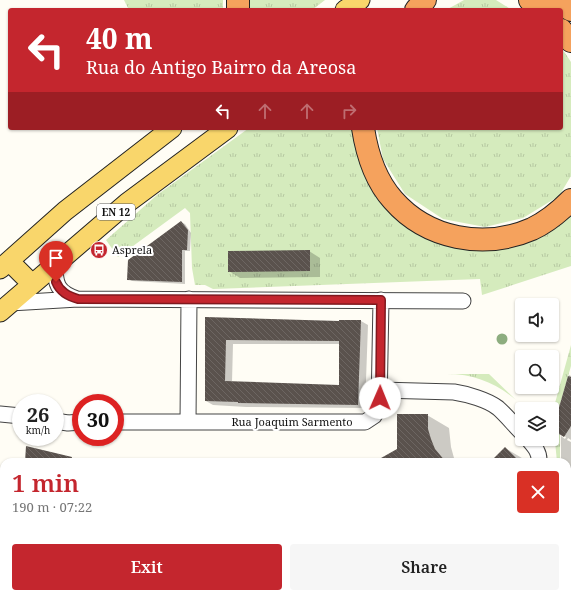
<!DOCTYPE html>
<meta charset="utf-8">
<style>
:root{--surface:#fff;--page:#f6f6f6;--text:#222;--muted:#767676;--accent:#c4262e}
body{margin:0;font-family:"Noto Serif",serif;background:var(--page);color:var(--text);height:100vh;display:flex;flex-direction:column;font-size:15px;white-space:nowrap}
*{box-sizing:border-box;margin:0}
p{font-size:13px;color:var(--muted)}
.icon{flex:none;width:22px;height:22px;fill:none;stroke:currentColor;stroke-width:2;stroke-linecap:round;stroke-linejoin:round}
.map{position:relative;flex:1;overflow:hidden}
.drawer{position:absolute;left:0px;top:458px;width:571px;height:140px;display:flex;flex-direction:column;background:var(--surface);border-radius:12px 12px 0 0;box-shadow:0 1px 3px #0004}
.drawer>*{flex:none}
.hud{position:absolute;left:8px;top:8px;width:555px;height:122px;border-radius:4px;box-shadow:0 1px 3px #0004;background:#c4262e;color:#fff;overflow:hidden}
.fabs{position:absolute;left:515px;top:298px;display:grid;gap:8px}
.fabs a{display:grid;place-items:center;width:44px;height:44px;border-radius:4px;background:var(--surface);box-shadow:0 1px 3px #0004;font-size:20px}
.speed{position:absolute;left:12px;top:394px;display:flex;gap:8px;font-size:20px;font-weight:700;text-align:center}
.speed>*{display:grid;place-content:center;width:52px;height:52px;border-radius:50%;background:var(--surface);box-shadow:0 1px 3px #0004;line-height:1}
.speed small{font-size:10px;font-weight:400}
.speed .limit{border:6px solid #d22;background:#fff;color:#111}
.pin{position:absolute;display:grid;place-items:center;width:34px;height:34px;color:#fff;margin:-41px -17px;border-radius:50% 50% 50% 0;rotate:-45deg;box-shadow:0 0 4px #0007}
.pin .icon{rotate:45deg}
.me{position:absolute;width:44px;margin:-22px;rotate:1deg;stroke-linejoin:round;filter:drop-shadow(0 0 3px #0008)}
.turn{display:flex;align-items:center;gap:14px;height:84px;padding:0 12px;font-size:18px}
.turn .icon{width:52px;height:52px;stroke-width:2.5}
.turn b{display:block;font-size:28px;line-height:34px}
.lanes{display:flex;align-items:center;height:38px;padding:0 12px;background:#0003;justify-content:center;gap:20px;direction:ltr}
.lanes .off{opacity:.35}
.round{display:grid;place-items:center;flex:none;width:42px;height:42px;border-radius:4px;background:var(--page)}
.summary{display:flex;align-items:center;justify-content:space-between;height:68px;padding:0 12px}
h1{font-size:24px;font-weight:600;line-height:30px;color:var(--accent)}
.button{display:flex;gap:8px;margin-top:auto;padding:8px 12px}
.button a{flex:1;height:46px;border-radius:4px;background:var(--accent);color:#fff;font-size:16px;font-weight:600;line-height:46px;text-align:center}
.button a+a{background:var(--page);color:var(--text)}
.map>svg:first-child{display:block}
.grass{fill:url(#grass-tufts)}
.shadow{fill:#0003;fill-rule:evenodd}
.building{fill:url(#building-back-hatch);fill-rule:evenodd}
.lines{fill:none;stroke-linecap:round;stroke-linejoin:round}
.minor-casing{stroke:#444;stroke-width:17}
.major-casing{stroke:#222;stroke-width:21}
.highway-casing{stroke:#222;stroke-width:24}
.minor{stroke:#fff;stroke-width:15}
.major{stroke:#f9d66b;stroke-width:19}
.highway{stroke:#f5a25d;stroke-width:22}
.tree{fill:#8dad7f}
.route-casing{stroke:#7f191e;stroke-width:10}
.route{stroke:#c4262e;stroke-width:7}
.labels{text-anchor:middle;stroke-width:4;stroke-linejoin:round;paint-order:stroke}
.shield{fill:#fff;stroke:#585858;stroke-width:1}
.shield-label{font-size:10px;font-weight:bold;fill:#111}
.poi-label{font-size:11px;fill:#111;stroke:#fff;text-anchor:start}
.street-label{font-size:11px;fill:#111;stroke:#fff}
</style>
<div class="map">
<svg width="571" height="598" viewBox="0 0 571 598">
<defs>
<pattern id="grass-tufts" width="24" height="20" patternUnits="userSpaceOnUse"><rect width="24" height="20" fill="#d5ebbd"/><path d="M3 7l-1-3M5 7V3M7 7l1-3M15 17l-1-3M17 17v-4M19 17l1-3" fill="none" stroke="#b6c8a1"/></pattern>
<pattern id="building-back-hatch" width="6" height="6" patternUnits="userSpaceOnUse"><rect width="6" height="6" fill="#5a524d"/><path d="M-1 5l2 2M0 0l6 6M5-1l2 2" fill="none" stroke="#6d6662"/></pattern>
</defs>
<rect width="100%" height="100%" fill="#fffdf5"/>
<path class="grass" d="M124,0h99v10h-94z
M247,0h78l-13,10h-65z
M464,0h32l16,10h-14l-2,-2 -2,2h-48z
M561,49l4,4 6,9v114l-12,20 -36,22 -38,9 -42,-8 -38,-25 -22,-35 -6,-31h184z
M249,128h106l3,26 95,92 118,-35v55l-89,29 -2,-16 -267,10 -8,-4h-10l-3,-17 -2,-55 -5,-5 -67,49 -12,-17 51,-45z
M571,345v21l-17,59 -2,-4v-7z
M447,374h42l27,26c-20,-17 -42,-26 -69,-26z
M554,431l6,3v26l2,2h-5z"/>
<path class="shadow" d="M181,222l4,2 6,9 -1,18h-5v33l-53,-3 -4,-2z
M309,251l11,7v19l-80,1 -11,-7z
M206,318l134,4 21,-1 7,4 -3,83 -119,-1 -33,-2 -7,-4zM233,344h107v42l-108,-4z
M569,375l2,1v64l-3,-2 -1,2 4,2v26l-4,6v-12h-6v-26l4,3 1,-2 -11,-7 1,-9z
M427,415l22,13 2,19 3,11 4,4h-82l22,-13z
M27,448l61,14h-62z
M505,448l22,13 1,1h-40l8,-5z
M0,478l4,3v27l-4,-3z
M571,498v42l-4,-4v-32z
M184,594h107l6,4h-108z
M333,594h35l3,4h-35z
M397,594h36l4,4h-36z"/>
<path class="building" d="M181,221l7,9 -1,20h-5v32l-55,-2 1,-20z
M310,250v21l-82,1v-21z
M205,317l134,4v-1h22l-3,85 -120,-2v-1l-33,-1zM226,340l113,1v44l-114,-4z
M568,376l3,1v49l-7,11 -10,-6v-6z
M397,414h31v15l3,10 4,10 11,13h-72l23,-13z
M26,446l46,11 -1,5h-46z
M505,447l15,15h-30z"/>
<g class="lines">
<g class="minor-casing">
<path id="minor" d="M55,264c0,20 2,28 22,35
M10,303l68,-4 385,2
M380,390l74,2c13,2 34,8 44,16 9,8 16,17 24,25
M0,414l21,2
M55,421l13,2 13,-1
M115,422h250l9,-6 5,-9 2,-107
M188,422l1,-123
M528,439c6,7 12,13 11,23
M566,598l5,-7"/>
</g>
<g class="major-casing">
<path id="major" d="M345,10l15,-10
M9,261l23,23
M0,269l65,-58 107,-83
M0,312l127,-109 101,-75"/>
</g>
<g class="highway-casing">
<path id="highway" d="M238,0v10
M530,0l11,10
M553,0l18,10
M416,10l9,-10
M561,30l10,11
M363,128c4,26 12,52 30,72 34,39 91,50 139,29 15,-7 27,-17 39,-29"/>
</g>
<use href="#minor" class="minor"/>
<use href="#major" class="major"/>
<use href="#highway" class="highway"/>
</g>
<circle class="tree" cx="502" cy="339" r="5.5"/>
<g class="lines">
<g class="route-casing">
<path id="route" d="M56,282c4,10 12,14 22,17l303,1 -1,98"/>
</g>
<use href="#route" class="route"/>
</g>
<defs>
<g id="bus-disc" transform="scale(0.9)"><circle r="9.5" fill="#c4262e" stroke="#fff"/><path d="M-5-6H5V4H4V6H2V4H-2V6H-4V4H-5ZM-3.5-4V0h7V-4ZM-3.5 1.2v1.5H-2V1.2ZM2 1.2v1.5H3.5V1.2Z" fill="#fff"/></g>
</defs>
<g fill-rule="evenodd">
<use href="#bus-disc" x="99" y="250"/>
</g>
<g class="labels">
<rect class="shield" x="97" y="204" width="38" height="16" rx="3"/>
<g class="shield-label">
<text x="116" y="216">EN 12</text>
</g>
<g class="poi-label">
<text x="112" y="254">Asprela</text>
</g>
<g class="street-label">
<text x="292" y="426">Rua Joaquim Sarmento</text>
</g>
</g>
</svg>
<div class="fabs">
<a><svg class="icon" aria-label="sound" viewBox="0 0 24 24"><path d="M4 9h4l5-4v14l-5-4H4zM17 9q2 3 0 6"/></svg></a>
<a><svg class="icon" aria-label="search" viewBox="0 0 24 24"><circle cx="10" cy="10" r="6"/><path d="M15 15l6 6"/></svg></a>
<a><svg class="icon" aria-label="layers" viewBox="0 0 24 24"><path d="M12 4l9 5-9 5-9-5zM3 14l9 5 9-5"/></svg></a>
</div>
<div class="speed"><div>26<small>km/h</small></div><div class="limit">30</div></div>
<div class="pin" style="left:56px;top:282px;background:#d93025"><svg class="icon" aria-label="arrive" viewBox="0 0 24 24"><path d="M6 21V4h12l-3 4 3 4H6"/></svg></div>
<svg class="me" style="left:380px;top:398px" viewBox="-20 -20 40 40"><circle r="19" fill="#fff"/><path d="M0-13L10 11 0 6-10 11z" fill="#c4262e"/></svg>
<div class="hud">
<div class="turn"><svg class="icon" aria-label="left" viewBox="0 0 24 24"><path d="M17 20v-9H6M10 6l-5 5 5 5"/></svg><div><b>40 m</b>Rua do Antigo Bairro da Areosa</div></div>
<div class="lanes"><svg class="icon" aria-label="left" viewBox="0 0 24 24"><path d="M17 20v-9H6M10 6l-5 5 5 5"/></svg><svg class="icon off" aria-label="ahead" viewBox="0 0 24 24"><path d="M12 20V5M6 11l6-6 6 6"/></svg><svg class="icon off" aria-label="ahead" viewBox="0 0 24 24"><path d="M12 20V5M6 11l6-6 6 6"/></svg><svg class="icon off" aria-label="right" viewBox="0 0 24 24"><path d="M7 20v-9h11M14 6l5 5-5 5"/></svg></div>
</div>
<section class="drawer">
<div class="summary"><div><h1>1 min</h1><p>190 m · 07:22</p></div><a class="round" style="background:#d93025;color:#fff"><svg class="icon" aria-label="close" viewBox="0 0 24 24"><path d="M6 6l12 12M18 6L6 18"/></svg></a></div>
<div class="button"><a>Exit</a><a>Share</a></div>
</section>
</div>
